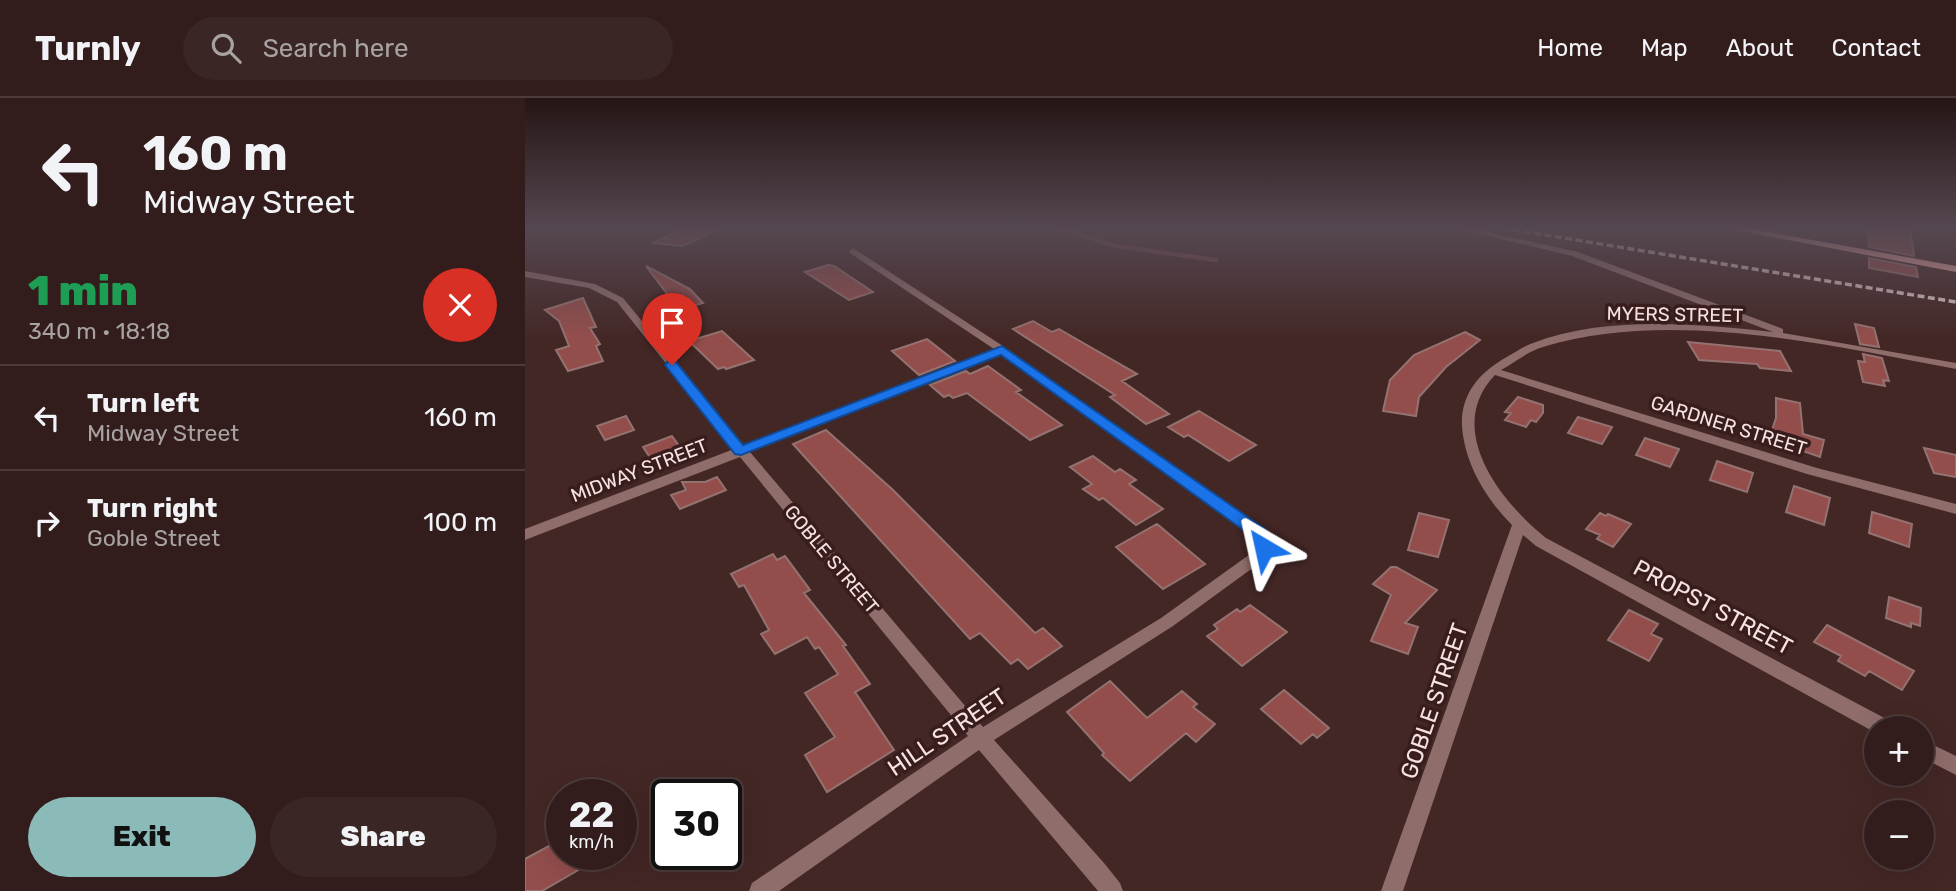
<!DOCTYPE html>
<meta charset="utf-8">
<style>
:root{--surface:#321d1c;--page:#3a2625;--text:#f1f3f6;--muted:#a8a2a3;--line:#4d3b3b;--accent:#8bbbb9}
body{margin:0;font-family:Rubik,sans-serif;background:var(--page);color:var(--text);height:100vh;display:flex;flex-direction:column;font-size:26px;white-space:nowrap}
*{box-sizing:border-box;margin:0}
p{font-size:23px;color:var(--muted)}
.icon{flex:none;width:38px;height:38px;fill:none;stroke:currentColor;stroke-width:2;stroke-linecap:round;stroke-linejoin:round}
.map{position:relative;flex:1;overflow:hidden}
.side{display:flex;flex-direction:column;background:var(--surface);width:525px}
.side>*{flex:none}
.top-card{background:#321d1c;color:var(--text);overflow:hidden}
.tools{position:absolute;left:1339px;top:618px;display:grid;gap:14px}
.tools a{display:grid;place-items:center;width:70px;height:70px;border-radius:50%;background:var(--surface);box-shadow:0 7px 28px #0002,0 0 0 2px var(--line);font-size:35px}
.speed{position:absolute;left:21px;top:681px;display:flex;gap:14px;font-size:35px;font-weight:700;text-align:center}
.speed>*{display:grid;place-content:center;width:91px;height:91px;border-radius:50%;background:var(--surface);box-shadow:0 7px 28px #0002,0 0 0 2px var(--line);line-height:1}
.speed small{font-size:18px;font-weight:400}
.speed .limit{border:4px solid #111;border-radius:10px;background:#fff;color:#111}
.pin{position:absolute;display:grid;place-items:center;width:60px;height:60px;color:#fff;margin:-72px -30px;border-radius:50% 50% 50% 0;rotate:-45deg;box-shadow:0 0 7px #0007}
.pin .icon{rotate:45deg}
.me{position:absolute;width:77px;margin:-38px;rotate:324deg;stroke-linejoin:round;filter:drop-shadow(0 0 5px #0008)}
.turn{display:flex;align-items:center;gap:24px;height:147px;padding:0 28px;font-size:32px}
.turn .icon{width:91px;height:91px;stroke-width:2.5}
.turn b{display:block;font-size:49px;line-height:60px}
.round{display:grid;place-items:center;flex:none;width:74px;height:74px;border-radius:37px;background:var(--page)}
.summary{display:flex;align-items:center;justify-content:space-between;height:119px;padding:0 28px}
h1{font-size:42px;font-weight:800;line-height:52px;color:#1e9e55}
.primary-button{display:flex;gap:14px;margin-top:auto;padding:14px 28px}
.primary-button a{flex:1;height:80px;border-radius:42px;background:var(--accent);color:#111;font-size:28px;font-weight:800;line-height:80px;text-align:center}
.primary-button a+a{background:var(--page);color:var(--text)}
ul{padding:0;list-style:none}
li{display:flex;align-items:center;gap:21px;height:105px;padding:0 28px;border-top:2px solid var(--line)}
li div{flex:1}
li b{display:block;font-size:26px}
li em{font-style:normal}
header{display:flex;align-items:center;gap:42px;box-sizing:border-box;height:98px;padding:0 35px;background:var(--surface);border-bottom:2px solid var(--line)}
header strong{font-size:33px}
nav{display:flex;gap:38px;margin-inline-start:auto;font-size:24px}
.search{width:490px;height:63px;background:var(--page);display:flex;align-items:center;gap:18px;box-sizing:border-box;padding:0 24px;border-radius:38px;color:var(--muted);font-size:26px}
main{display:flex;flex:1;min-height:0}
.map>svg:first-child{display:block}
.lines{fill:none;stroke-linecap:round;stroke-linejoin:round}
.stream{stroke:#754448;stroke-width:4.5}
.building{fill:#934e4c;stroke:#947270;stroke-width:2}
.street{fill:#8e6d6b;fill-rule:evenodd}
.primary{fill:#ecaaa6;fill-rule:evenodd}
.rail{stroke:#dcc8c6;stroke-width:3.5;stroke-dasharray:7 3.5;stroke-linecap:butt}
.route{fill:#1a73e8;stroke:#114b97;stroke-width:2}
.labels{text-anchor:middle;stroke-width:7;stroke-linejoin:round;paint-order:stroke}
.street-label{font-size:19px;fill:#f6e3e1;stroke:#381d1c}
.near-street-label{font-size:23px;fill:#f6e3e1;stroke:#381d1c}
</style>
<header>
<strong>Turnly</strong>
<div class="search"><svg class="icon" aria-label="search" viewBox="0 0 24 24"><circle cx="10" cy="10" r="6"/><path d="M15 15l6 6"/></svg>Search here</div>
<nav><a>Home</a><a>Map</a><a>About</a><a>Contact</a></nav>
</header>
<main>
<section class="side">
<div class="top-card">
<div class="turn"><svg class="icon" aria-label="left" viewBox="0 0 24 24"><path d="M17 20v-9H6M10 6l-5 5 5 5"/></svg><div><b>160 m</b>Midway Street</div></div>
</div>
<div class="summary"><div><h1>1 min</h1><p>340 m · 18:18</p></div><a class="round" style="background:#d93025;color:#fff"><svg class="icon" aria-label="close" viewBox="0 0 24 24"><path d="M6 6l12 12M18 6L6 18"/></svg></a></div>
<ul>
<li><svg class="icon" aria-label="left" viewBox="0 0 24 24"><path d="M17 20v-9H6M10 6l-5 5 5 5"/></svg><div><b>Turn left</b><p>Midway Street</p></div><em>160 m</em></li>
<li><svg class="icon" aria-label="right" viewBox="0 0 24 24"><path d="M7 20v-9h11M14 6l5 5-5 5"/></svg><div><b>Turn right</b><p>Goble Street</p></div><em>100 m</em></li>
</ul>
<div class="primary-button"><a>Exit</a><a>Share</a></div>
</section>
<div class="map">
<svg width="1431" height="793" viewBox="0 0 1431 793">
<rect width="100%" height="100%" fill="#432725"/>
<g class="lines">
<path class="stream" d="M532,130l59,18 100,14"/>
</g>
<path class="building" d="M160,130h36l-38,18 -30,-3z
M1343,130h42l4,28 -45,-9z
M1344,160l47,9 2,10 -49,-9z
M303,167l6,1 39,26 -24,8 -44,-28z
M121,168l44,23 13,14 -21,6 -5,-2z
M58,200l13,29 -6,1 10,16 -4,2 7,15 -35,10 -12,-21 13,-4 -10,-25 -14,-11z
M508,223l19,11 7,-3 78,45 -15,7 47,33 -23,10 -36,-27 5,-2 -102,-66z
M1330,226l19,4 5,19 -19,-3z
M197,233l32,29 -28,9 -2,-2 -6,2 -29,-28z
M940,234l15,8 -34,27 -27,30 -3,19 -33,-5 7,-31 24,-25z
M402,241l28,22 -36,14 -27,-24z
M1163,244l92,9 11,20 -31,-3 -3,-4 -58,-4z
M1338,256l19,4 7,23 -6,-1 2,6 -22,-4 -5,-21 7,1z
M463,268l33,24 -5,2 46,33 -32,15 -63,-47 -14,5 -4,-3 -5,2 -14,-12 36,-14 4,3z
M993,299l25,8v8l-7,9 -5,-2 -5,7 -21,-7 6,-7 -6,-1z
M1251,300l24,5 3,31 21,6 -4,17 -51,-18 7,-21z
M674,313l15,9 42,25 -27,16 -41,-26 -4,2 -16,-10z
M101,318l8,14 -29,10 -8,-14z
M1053,319l34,10 -10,17 -34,-11z
M301,332l67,60 142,143 8,-5 19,18 -34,23 -10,-10 -7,5 -31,-31 -10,6 -177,-195z
M147,338l13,18 -30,11 -12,-18z
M1120,340l34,11 -9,18 -34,-12z
M1399,350l32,7v22l-22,-4z
M568,358l22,16 5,-3 16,11 -7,4 34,25 -27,16 -33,-27 -4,2 -16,-11 9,-5 -22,-17z
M1192,363l36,12 -6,19 -37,-12z
M192,379l9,13 -46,19 -9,-14 15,-5 -4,-8h23z
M1269,388l36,12 -6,27 -38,-13z
M1347,414l40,12 -3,23 -40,-14z
M894,415l30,7 -11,37 -30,-7z
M1075,415l6,3 2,-2 23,10 -18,23 -16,-8 3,-4 -14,-6z
M632,426l48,40 -42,25 -47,-42z
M248,456l4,6 8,-4 25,34 -6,3 42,52 -3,1 27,38 -15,8 39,58 -67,42 -22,-37 30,-18 -30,-44 33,-19 -19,-27 -4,2 -8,-12 -32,17 -14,-20 8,-4 -25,-45 -5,2 -8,-13z
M866,469h5l41,23 -32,33 13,4 -10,27 -37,-13 20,-46 -18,-11z
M1364,499l32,11 -1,18 -9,-3v4l-25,-9z
M725,507l37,27 -45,34 -35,-30 11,-7 -4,-4 23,-16 3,3z
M1104,512l29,14 -7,10 11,5 -13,22 -41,-21z
M1302,527l87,46 -12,19 -33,-19 -4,5 -27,-15 3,-5 -27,-14z
M585,583l37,37 35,-27 15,13 -4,3 22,17 -19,18 -10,-9 -56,48 -28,-26 2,-2 -37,-41z
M759,592l45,38 -12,10 -4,-4 -12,10 -40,-35z
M37,741v15h44l-64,37h-17v-32z"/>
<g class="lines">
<path class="street" d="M929,130h15l109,24 205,77v4l173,30v6c-126,-24 -288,-61 -413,-22 -14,4 -28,15 -42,23l316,98 139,36v10l-149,-40 -312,-99c-52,54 6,127 51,163l346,184 3,6h-19v5l-340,-187 -13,-11 -120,356h-22l131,-366c-26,-26 -47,-61 -50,-98 -2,-32 17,-54 43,-69 9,-5 19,-12 28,-15 72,-28 165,-19 240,-11l-201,-76z
M1241,130h8l-3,9 -7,-2z
M328,150l153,100 258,182 7,10 -6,19 -92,67 -179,114 110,123 16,20 3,8h-25l-119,-141 -200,141h-30l3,-8 216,-147 -228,-279 -215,83v-11l209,-80 -117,-147 -28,-14 -64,-11v-6l70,13 28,14 121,147 250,-96 -144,-96 -1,-2zM476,256l255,186 -3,12 -92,66 -178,109 -233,-275z
M1396,641l35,17v19l-35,-18z"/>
<path class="primary" d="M1200,130h22l209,38v6z"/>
<path class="rail" d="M978,130l453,74"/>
</g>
<linearGradient id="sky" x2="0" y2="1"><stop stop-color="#251514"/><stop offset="0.54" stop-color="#554751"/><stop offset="1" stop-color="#554751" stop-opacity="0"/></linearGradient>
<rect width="1431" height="241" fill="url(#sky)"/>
<path class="route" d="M477,248l263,183 8,11 -3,13h-12l-5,-16 -252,-182 -260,100 -6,-1 -70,-89 2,-3h9l67,83z"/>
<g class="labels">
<g class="street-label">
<text transform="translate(1150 216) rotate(1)" y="7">MYERS STREET</text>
<text transform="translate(1204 327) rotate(17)" y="7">GARDNER STREET</text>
<text transform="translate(114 372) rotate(-21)" y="7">MIDWAY STREET</text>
<text transform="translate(307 461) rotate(50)" y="7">GOBLE STREET</text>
</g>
<g class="near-street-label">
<text transform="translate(1188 509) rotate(28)" y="8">PROPST STREET</text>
<text transform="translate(909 603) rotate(-71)" y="8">GOBLE STREET</text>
<text transform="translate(422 634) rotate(-34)" y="8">HILL STREET</text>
</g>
</g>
</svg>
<div class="tools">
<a>+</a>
<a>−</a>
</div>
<div class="speed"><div>22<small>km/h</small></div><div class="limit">30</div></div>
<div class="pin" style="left:147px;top:267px;background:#d93025"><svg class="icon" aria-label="arrive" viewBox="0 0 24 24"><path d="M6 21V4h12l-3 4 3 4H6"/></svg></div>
<svg class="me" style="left:739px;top:450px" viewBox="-20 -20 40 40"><path d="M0-17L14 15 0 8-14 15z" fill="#1a73e8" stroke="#fff" stroke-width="4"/></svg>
</div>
</main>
